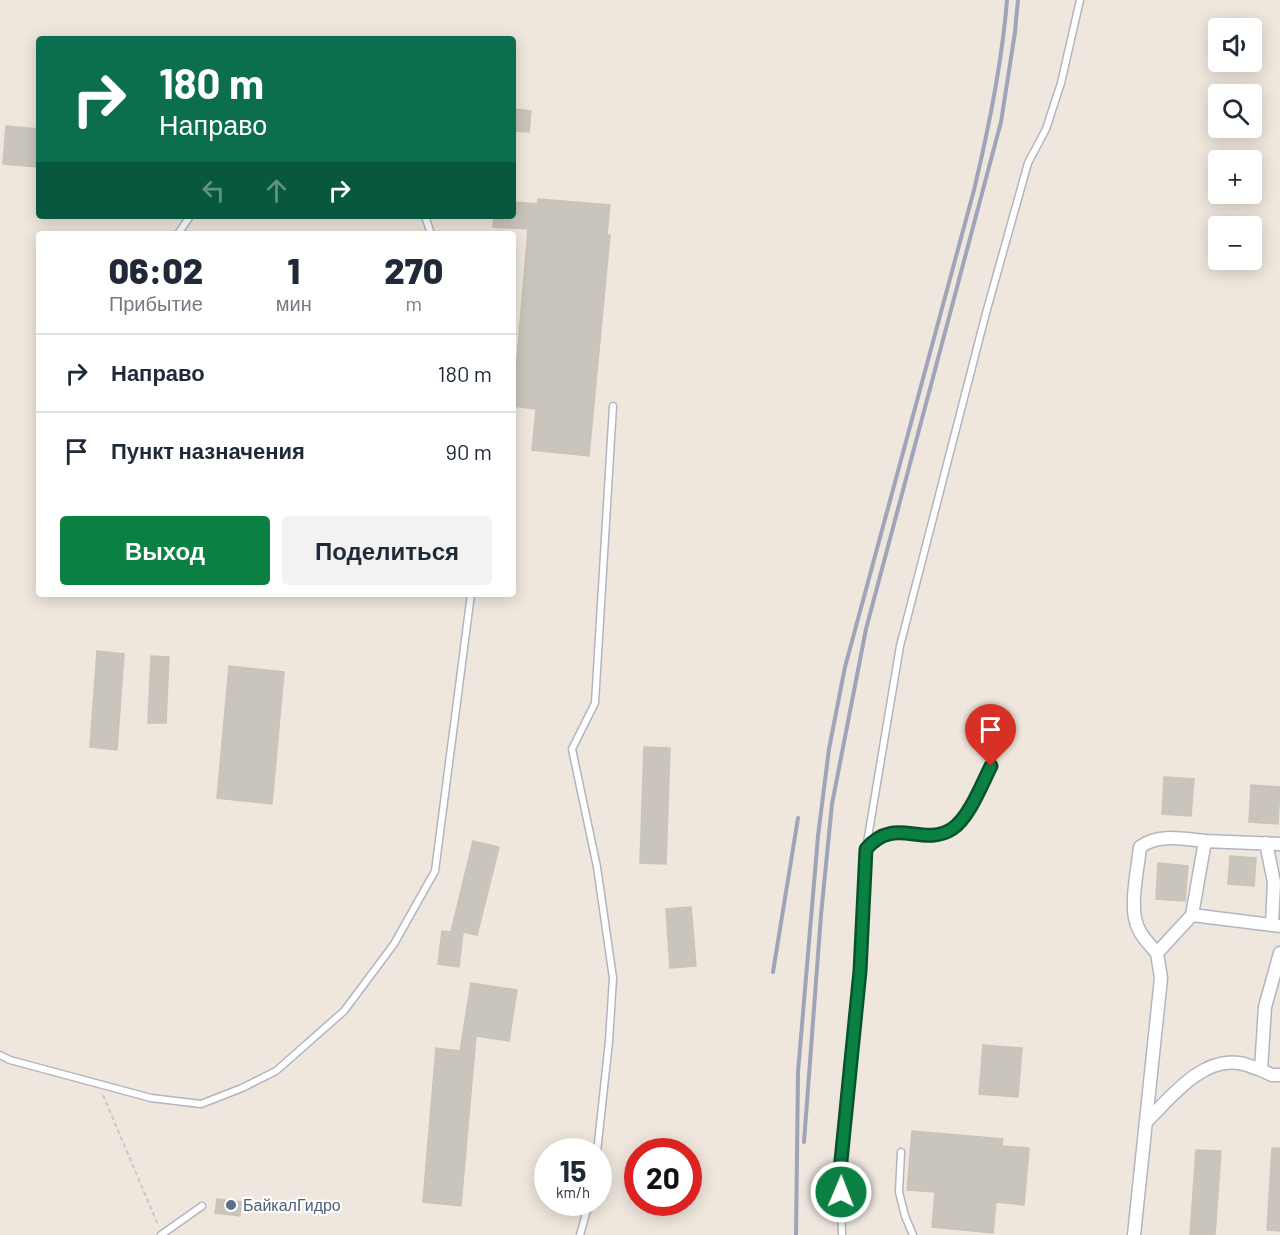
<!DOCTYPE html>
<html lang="ru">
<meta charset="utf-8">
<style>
:root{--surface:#fff;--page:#f2f2f3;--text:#1f2937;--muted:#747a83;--line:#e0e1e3;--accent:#0b8043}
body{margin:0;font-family:Barlow,sans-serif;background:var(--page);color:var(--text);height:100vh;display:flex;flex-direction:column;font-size:22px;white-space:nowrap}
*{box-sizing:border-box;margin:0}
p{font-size:20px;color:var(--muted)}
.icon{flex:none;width:33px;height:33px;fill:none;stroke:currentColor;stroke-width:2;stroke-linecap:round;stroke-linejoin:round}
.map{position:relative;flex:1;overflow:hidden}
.details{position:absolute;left:36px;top:231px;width:480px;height:366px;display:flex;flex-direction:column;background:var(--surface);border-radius:6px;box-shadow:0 3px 15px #0003}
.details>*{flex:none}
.top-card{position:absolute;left:36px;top:36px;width:480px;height:183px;border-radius:6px;box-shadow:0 3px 15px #0003;background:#0b6e4f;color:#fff;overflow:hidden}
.buttons{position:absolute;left:1208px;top:18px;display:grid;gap:12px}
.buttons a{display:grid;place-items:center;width:54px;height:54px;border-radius:6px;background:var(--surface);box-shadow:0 3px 15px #0003;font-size:30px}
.speed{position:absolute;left:534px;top:1138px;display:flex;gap:12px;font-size:30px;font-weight:700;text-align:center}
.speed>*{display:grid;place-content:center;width:78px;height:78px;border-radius:50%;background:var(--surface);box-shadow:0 3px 15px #0003;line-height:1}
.speed small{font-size:15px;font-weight:400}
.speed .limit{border:9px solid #d22;background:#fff;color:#111}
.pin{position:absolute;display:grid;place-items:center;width:51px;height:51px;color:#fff;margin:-62px -26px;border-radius:50% 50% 50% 0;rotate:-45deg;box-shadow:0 0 6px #0007}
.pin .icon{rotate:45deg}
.me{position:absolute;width:66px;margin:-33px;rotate:1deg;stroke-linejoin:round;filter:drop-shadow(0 0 4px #0008)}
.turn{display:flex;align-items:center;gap:21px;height:126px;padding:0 24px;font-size:27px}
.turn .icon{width:78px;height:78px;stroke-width:2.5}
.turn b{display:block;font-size:42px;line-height:51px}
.lanes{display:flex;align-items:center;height:57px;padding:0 24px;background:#0003;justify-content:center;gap:30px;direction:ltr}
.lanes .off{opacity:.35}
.eta{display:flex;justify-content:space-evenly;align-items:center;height:102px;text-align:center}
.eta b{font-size:36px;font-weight:800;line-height:42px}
.cta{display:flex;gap:12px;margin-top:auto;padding:12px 24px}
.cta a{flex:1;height:69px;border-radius:6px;background:var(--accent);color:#fff;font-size:24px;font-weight:800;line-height:69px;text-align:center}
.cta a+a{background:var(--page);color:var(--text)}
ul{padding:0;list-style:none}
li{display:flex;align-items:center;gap:18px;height:78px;padding:0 24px;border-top:2px solid var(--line)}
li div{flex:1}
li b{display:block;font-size:22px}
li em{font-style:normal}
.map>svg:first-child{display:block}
.building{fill:#cac5bc;stroke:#cbc3b7;stroke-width:1.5}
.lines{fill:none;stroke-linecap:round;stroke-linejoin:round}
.service-casing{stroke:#b1b5c1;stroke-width:9}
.minor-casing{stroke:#b1b5c1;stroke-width:15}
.path{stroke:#c8c8c8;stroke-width:2;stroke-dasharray:4.5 3;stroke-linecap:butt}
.service{stroke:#fff;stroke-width:6}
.minor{stroke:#fff;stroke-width:12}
.rail{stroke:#9fa4b8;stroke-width:4}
.route-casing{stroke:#07532c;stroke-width:15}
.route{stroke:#0b8043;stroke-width:10}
.service-dot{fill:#5c6f8a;stroke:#fff;stroke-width:2}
.labels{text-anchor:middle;stroke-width:4.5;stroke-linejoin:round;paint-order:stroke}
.service-label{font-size:16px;fill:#4e5e75;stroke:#fff;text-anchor:start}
</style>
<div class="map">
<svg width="1280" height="1235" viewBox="0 0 1280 1235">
<rect width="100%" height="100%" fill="#efe7dd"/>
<path class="building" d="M513,109l18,2 -2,21 -16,-1z
M6,126l33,3v38l-36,-3z
M538,199l72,6 -3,30h3l-21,221 -57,-6 4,-41 -23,-3 15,-177 -35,-2 1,-11h19v-14l25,2z
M97,651l27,3 -7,96 -27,-3z
M151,656l18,1 -3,66h-18z
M229,666l55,6 -12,132 -55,-6z
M644,747l26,1 -4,116 -26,-1z
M1164,777l30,2 -3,37 -29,-2z
M1251,785l29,2 -2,37 -29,-2z
M473,841l26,6 -22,88 -14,-3 -4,35 -21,-3 4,-33 9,1z
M1230,856l26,2 -2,28 -26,-2z
M1158,863l30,3 -3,35 -29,-2z
M691,907l5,59 -26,2 -4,-59z
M471,983l46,7 -8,51 -33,-5 -15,170 -38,-4 13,-154 24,3z
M983,1045l39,3 -4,49 -39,-3z
M912,1131l91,8 -1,7 27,2 -5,57 -28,-3 -3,31 -61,-6 3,-35 -28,-2z
M1272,1148h8v83l-13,-1z
M1196,1150l25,1 -6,84h-25z
M217,1199l24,3 -1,14 -25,-3z"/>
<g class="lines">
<g class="service-casing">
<path id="service" d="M425,216l6,18
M178,234l12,-18
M866,849l34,-203 86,-333 42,-150 18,-34 15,-46 19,-83
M0,1055l10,5 141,38 50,6 41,-16 34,-17 68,-60 50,-67 41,-73 36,-277
M597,1152l12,-111 4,-63 -16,-111 -25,-118 23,-46 18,-297
M901,1152l-2,40 6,24 8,19
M161,1235l41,-29
M580,1235l9,-32
M842,1235l-2,-64 20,-200 6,-122c29,-34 56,-2 86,-20 17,-11 30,-45 39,-63"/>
</g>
<g class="minor-casing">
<path id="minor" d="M1205,841l75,3
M1266,843l8,39 -2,43
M1157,953c-8,-9 -18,-19 -21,-31 -6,-20 2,-54 4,-75 19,-14 43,-8 65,-6l-13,74
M1280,953l-15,54 -4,63 11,5h8
M1147,1121c24,-24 55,-64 92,-58 8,1 15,5 22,7
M1134,1235l27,-257 -4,-25 35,-38 88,11"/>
</g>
<path class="path" d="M103,1095l55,130"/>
<use href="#service" class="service"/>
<use href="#minor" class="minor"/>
<path class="rail" d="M773,972l25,-154
M804,1142l17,-227 11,-111 34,-175 135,-507 14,-90 3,-32
M796,1235l2,-163 20,-236 11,-87 16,-82 129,-477c15,-63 28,-126 33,-190"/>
</g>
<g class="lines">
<g class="route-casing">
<path id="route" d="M841,1192l-1,-21 20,-200 6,-122c29,-34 56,-1 86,-20 17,-11 30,-45 39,-63"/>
</g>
<use href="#route" class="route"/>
</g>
<circle class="service-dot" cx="231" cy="1205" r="6"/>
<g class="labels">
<g class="service-label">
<text x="243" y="1211">БайкалГидро</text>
</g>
</g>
</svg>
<div class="buttons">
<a><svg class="icon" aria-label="sound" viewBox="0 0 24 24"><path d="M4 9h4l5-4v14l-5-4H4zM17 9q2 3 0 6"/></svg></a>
<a><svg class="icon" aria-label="search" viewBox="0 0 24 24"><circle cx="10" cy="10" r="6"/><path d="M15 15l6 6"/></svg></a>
<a>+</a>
<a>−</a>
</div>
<div class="speed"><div>15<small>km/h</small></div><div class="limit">20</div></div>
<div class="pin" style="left:991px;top:766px;background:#d93025"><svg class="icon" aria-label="arrive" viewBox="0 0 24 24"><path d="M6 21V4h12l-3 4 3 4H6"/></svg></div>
<svg class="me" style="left:841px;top:1192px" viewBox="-20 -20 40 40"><circle r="17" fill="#0b8043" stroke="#fff" stroke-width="3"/><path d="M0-11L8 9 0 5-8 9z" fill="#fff"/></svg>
<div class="top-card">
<div class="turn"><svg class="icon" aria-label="right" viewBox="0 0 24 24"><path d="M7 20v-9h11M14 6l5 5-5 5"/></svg><div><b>180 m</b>Направо</div></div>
<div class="lanes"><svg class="icon off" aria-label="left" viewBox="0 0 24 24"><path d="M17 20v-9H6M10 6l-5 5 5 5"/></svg><svg class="icon off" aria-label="ahead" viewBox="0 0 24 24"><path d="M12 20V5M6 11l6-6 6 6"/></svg><svg class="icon" aria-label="right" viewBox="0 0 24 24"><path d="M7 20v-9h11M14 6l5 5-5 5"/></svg></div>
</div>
<section class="details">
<div class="eta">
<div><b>06:02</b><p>Прибытие</p></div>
<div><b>1</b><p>мин</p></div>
<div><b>270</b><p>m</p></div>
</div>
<ul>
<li><svg class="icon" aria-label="right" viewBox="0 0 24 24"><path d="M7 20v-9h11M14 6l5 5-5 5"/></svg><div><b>Направо</b></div><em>180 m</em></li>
<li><svg class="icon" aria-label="arrive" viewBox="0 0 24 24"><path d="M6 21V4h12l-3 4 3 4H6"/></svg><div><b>Пункт назначения</b></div><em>90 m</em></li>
</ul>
<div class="cta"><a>Выход</a><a>Поделиться</a></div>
</section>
</div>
